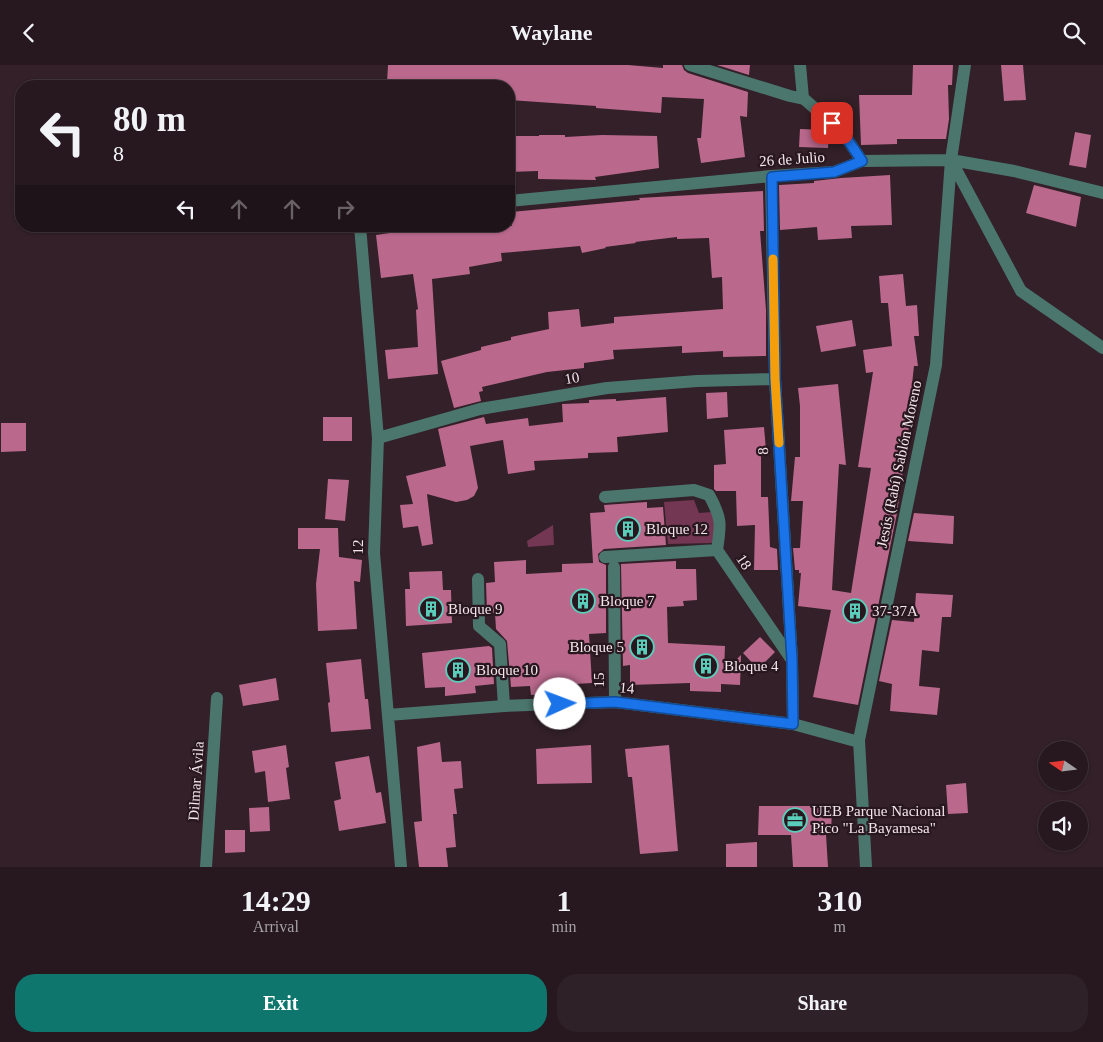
<!DOCTYPE html>
<meta charset="utf-8">
<style>
:root{--surface:#26181e;--page:#2e2127;--text:#f1f3f6;--muted:#a4a0a4;--line:#42373c;--accent:#0f766e}
body{margin:0;font-family:"Times New Roman",serif;background:var(--page);color:var(--text);height:100vh;display:flex;flex-direction:column;font-size:19px;white-space:nowrap}
*{box-sizing:border-box;margin:0}
p{font-size:16px;color:var(--muted)}
.icon{flex:none;width:28px;height:28px;fill:none;stroke:currentColor;stroke-width:2;stroke-linecap:round;stroke-linejoin:round}
.map{position:relative;height:802px;overflow:hidden}
.panel{display:flex;flex-direction:column;background:var(--surface);flex:1}
.panel>*{flex:none}
.hud{position:absolute;left:15px;top:15px;width:500px;height:152px;border-radius:20px;box-shadow:0 1px 4px #0004,0 0 0 1px var(--line);background:#26181e;color:var(--text);overflow:hidden}
.needle{width:32px;rotate:284deg}
.tools{position:absolute;left:1038px;top:676px;display:grid;gap:10px}
.tools a{display:grid;place-items:center;width:50px;height:50px;border-radius:50%;background:var(--surface);box-shadow:0 1px 4px #0004,0 0 0 1px var(--line);font-size:25px}
.pin{position:absolute;display:grid;place-items:center;width:42px;height:42px;color:#fff;margin:-21px;border-radius:10px;box-shadow:0 2px 8px #0006}
.me{position:absolute;width:55px;margin:-28px;rotate:88deg;stroke-linejoin:round;filter:drop-shadow(0 0 4px #0008)}
.turn{display:flex;align-items:center;gap:18px;height:105px;padding:0 15px;font-size:22px}
.turn .icon{width:65px;height:65px;stroke-width:2.5}
.turn b{display:block;font-size:35px;line-height:42px}
.lanes{display:flex;align-items:center;height:48px;padding:0 15px;background:#0003;justify-content:center;gap:25px;direction:ltr}
.lanes .off{opacity:.35}
.eta{display:flex;justify-content:space-evenly;align-items:center;height:85px;text-align:center}
.eta b{font-size:30px;font-weight:700;line-height:35px}
.action{display:flex;gap:10px;margin-top:auto;padding:10px 15px}
.action a{flex:1;height:58px;border-radius:20px;background:var(--accent);color:#fff;font-size:20px;font-weight:700;line-height:58px;text-align:center}
.action a+a{background:var(--page);color:var(--text)}
header{display:flex;justify-content:space-between;align-items:center;height:65px;padding:0 15px;background:var(--surface);font-size:22px;font-weight:700}
.map>svg:first-child{display:block}
.green{fill:#743753}
.building{fill:#ba698d}
.lines{fill:none;stroke-linecap:round;stroke-linejoin:round}
.minor{stroke:#4b766e;stroke-width:12}
.route-casing{stroke:#114b97;stroke-width:12}
.route{stroke:#1a73e8;stroke-width:9}
.slow{stroke:#f59e0b;stroke-width:9}
.labels{text-anchor:middle;stroke-width:4.5;stroke-linejoin:round;paint-order:stroke}
.street-label{font-size:15px;fill:#f4e7ec;stroke:#29171f}
.poi-label{font-size:15px;fill:#f4e7ec;stroke:#29171f;text-anchor:start}
</style>
<header><svg class="icon" aria-label="back" viewBox="0 0 24 24"><path d="M15 5l-7 7 7 7"/></svg>Waylane<svg class="icon" aria-label="search" viewBox="0 0 24 24"><circle cx="10" cy="10" r="6"/><path d="M15 15l6 6"/></svg></header>
<div class="map">
<svg width="1103" height="802" viewBox="0 0 1103 802">
<rect width="100%" height="100%" fill="#332028"/>
<path class="green" d="M694,435l5,13 13,-1 3,20 -2,11 -45,1 -4,-42z
M553,460l1,20 -26,2 -1,-6z"/>
<path class="building" d="M388,0h240l35,3v-3h19l2,5 4,3 60,19 -1,25 -7,-1 5,41 -44,6 -4,-25h4l3,-39 -42,-2 -1,16 -65,-5v-2l-87,-6v-14h-66l-56,-3z
M717,0h33l-1,10z
M913,0h40l-1,20h-4l1,34 -3,20h-49v5l-36,1 -2,-50h53z
M1001,0h22l3,35 -22,1z
M800,64l27,1 2,1 -1,17 -29,-1z
M1075,67l16,3 -5,33 -17,-3z
M539,70h26v2l37,-2 55,1 2,32 -64,9 1,3 -58,-1v-8l-29,1v-36h30z
M890,110l2,50 -41,1 1,12 -34,2 -1,-13 -37,3 -1,-45 35,-2v-2l27,-3z
M1034,120l47,12 -5,30 -50,-14z
M763,126l1,40h-4l6,79v46l-43,1v-6l-41,2v-7l-69,4 1,9 -30,4v5l-37,4 -65,15 1,4 -4,1 2,9 -27,7 -13,-47 40,-11v-3l30,-7v-3l38,-8 -1,-17 31,-3 2,18 33,-4v-6l109,-8 -1,-32 -10,1 -3,-40 -32,1v-2l-42,5 1,1 -31,4 1,1 -24,5 -2,-7 -79,7 1,8 -33,6 1,7 -38,5 6,95 -50,5 -3,-29 33,-3 -2,-37 2,-1 -5,-35 -32,4 -5,-43 61,-9h75l-1,-14 129,-12 -1,-2z
M903,209l3,32 11,-1 2,31h-5l4,30h-4l-5,46h2l-14,101 -39,192 -45,-8 18,-87 -33,-4 3,-33h-2v-3h-4l-2,-22h7l3,-47h-12l4,-44h5v-51l-2,-18 40,-4 8,81 -7,-1 -7,126 19,3 20,-125 -13,-1 15,-95 -7,1 -3,-23 29,-4 -4,-43h-7l-2,-27z
M852,255l4,26 -35,6 -5,-26z
M727,327l1,25 -21,2 -1,-26z
M666,332l2,35 -51,5 1,15 -30,1v5l-54,3 1,9 -27,4 -5,-34 -33,6 8,42 -4,8 -7,4 -11,2 -29,-8 6,50 -11,2 -4,-20 -15,2 -3,-23 13,-1 -7,-28 40,-10 -8,-37 46,-12 2,7 42,-6 1,8 34,-4 -1,-18 27,-1v-3l27,-1v2z
M323,352h29v24h-29z
M1,358h25v28l-25,1z
M764,362l2,23h-5v47h7l2,50 7,2 1,21h-24l1,-45 -18,1 -1,-35h-20l-2,-2v-24l12,-1 -2,-34z
M328,414l21,1 -4,41 -20,-2z
M647,437v6l16,-1 3,38 -62,4 -6,5 1,8 7,3v68l-17,1 3,49 -34,2v8l-27,2 -1,-9 -19,1 -4,-46 -11,-12 -1,-16h-8l-1,-30 9,-1 -1,-20 32,-2v14l36,-2v-8l31,-1 -3,-50 15,-1 -1,-7z
M914,448l40,3 -1,28 -45,-3z
M298,463h40l1,29 23,3 -2,22 -6,-1 3,48 -39,2 -2,-47 4,-35h-22z
M676,496v8h20l1,31 -14,1 1,5 -17,1 1,36 57,3 -1,26 17,-17 -1,30 -19,-1v8l-31,-1v-8l-60,2v-20l-7,1 -2,-102z
M442,506l1,19h8l1,33 -46,3 -1,-37h5l-1,-17z
M916,528l37,2 -2,22h-9l-3,35 -17,-2 -3,36 21,2 -3,27 -47,-4 2,-27 -13,-3 13,-61 22,2z
M760,572l15,15 -17,17 -15,-16z
M489,581l3,2 2,36 -19,2 1,7 -31,3v-9l-20,1 -3,-35z
M361,594l4,40h3l3,30 -40,3 -3,-29 2,-1 -4,-39z
M276,613l3,22 -36,6 -4,-21z
M440,677l2,20 19,-1 2,27 -9,1 3,25h-4l3,33 -10,1 2,19h-29l-5,-45 8,-1 -5,-74z
M286,680l3,22 -3,1 4,31 -22,3 -3,-31 -10,2 -3,-22z
M591,680l1,38 -55,1 -1,-35z
M669,680l9,106 -38,3 -8,-77h-4l-3,-28z
M369,691l7,37 5,-1 5,31 -47,8 -5,-30 7,-2 -6,-37z
M966,718l2,30 -20,1 -2,-29z
M759,741h73l-1,29h-5l2,32h-35l-2,-32h-33z
M269,742l1,24 -20,1 -1,-24z
M225,765h20v22l-20,1z
M757,777v25h-31v-23z"/>
<g class="lines">
<path class="minor" d="M690,0l100,31 14,3
M800,0l3,33 40,35 19,28
M951,95l70,131 82,57
M771,111l4,203 17,281 1,64
M509,136l262,-25 63,-4 28,-11 89,-1 63,11 89,22
M360,161l18,212 -4,115 27,314
M378,373l102,-29 127,-21 90,-7 78,-2
M605,432l89,-7 15,5c13,23 12,30 8,55
M605,492l112,-7 75,110
M614,502l1,135
M478,514l1,47 21,18 4,62
M388,650l116,-9 111,-4 178,22 66,18
M206,802l11,-169
M866,802l-7,-127 77,-375 15,-205 14,-95"/>
</g>
<g class="lines">
<g class="route-casing">
<path id="route" d="M560,639l55,-2 178,22 -1,-64 -17,-281 -3,-202 62,-5 28,-11 -19,-28 -11,-10"/>
</g>
<use href="#route" class="route"/>
<path class="slow" d="M773,194l2,120 4,64"/>
</g>
<defs>
<g id="building-ring" transform="scale(1.25)"><circle r="9.5" fill="#29171f" stroke="#5bcebb" stroke-width="1.5"/><path d="M-4-6H4V6H1V3H-1V6H-4ZM-2.5-4.3h1.7v1.8h-1.7ZM.8-4.3h1.7v1.8H.8ZM-2.5-1h1.7V.8h-1.7ZM.8-1h1.7V.8H.8Z" fill="#5bcebb"/></g>
<g id="office-ring" transform="scale(1.25)"><circle r="9.5" fill="#29171f" stroke="#5bcebb" stroke-width="1.5"/><path d="M-6-3h4V-5.5h4V-3h4V5H-6ZM-1-4.5V-3h2v-1.5ZM-6 0V1H6V0Z" fill="#5bcebb"/></g>
</defs>
<g fill-rule="evenodd">
<use href="#building-ring" x="628" y="464"/>
<use href="#building-ring" x="583" y="536"/>
<use href="#building-ring" x="431" y="544"/>
<use href="#building-ring" x="855" y="546"/>
<use href="#building-ring" x="642" y="582"/>
<use href="#building-ring" x="706" y="601"/>
<use href="#building-ring" x="458" y="605"/>
<use href="#office-ring" x="795" y="755"/>
</g>
<g class="labels">
<g class="street-label">
<text transform="translate(792 94) rotate(-4)" y="5">26 de Julio</text>
<text transform="translate(572 313) rotate(-10)" y="5">10</text>
<text transform="translate(763 386) rotate(-93)" y="5">8</text>
<text transform="translate(899 399) rotate(-78)" y="5">Jesús (Rabí) Sablón Moreno</text>
<text transform="translate(358 482) rotate(-90)" y="5">12</text>
<text transform="translate(744 497) rotate(56)" y="5">18</text>
<text transform="translate(599 615) rotate(-90)" y="5">15</text>
<text transform="translate(627 623) rotate(5)" y="5">14</text>
<text transform="translate(196 716) rotate(-86)" y="5">Dilmar Ávila</text>
</g>
<g class="poi-label">
<text x="646" y="469">Bloque 12</text>
<text x="600" y="541">Bloque 7</text>
<text x="448" y="549">Bloque 9</text>
<text x="872" y="551">37-37A</text>
<text x="624" y="587" text-anchor="end">Bloque 5</text>
<text x="724" y="606">Bloque 4</text>
<text x="476" y="610">Bloque 10</text>
<text x="812" y="751">UEB Parque Nacional<tspan x="812" dy="17">Pico "La Bayamesa"</tspan></text>
</g>
</g>
</svg>
<div class="tools">
<a><svg class="needle" viewBox="-14 -14 28 28"><path d="M0-13l5 13h-10z" fill="#e53935"/><path d="M0 13l5-13h-10z" fill="#a4a0a4"/></svg></a>
<a><svg class="icon" aria-label="sound" viewBox="0 0 24 24"><path d="M4 9h4l5-4v14l-5-4H4zM17 9q2 3 0 6"/></svg></a>
</div>
<div class="pin" style="left:832px;top:58px;background:#d93025"><svg class="icon" aria-label="arrive" viewBox="0 0 24 24"><path d="M6 21V4h12l-3 4 3 4H6"/></svg></div>
<svg class="me" style="left:560px;top:639px" viewBox="-20 -20 40 40"><circle r="19" fill="#fff"/><path d="M0-13L10 11 0 6-10 11z" fill="#1a73e8"/></svg>
<div class="hud">
<div class="turn"><svg class="icon" aria-label="left" viewBox="0 0 24 24"><path d="M17 20v-9H6M10 6l-5 5 5 5"/></svg><div><b>80 m</b>8</div></div>
<div class="lanes"><svg class="icon" aria-label="left" viewBox="0 0 24 24"><path d="M17 20v-9H6M10 6l-5 5 5 5"/></svg><svg class="icon off" aria-label="ahead" viewBox="0 0 24 24"><path d="M12 20V5M6 11l6-6 6 6"/></svg><svg class="icon off" aria-label="ahead" viewBox="0 0 24 24"><path d="M12 20V5M6 11l6-6 6 6"/></svg><svg class="icon off" aria-label="right" viewBox="0 0 24 24"><path d="M7 20v-9h11M14 6l5 5-5 5"/></svg></div>
</div>
</div>
<section class="panel">
<div class="eta">
<div><b>14:29</b><p>Arrival</p></div>
<div><b>1</b><p>min</p></div>
<div><b>310</b><p>m</p></div>
</div>
<div class="action"><a>Exit</a><a>Share</a></div>
</section>
